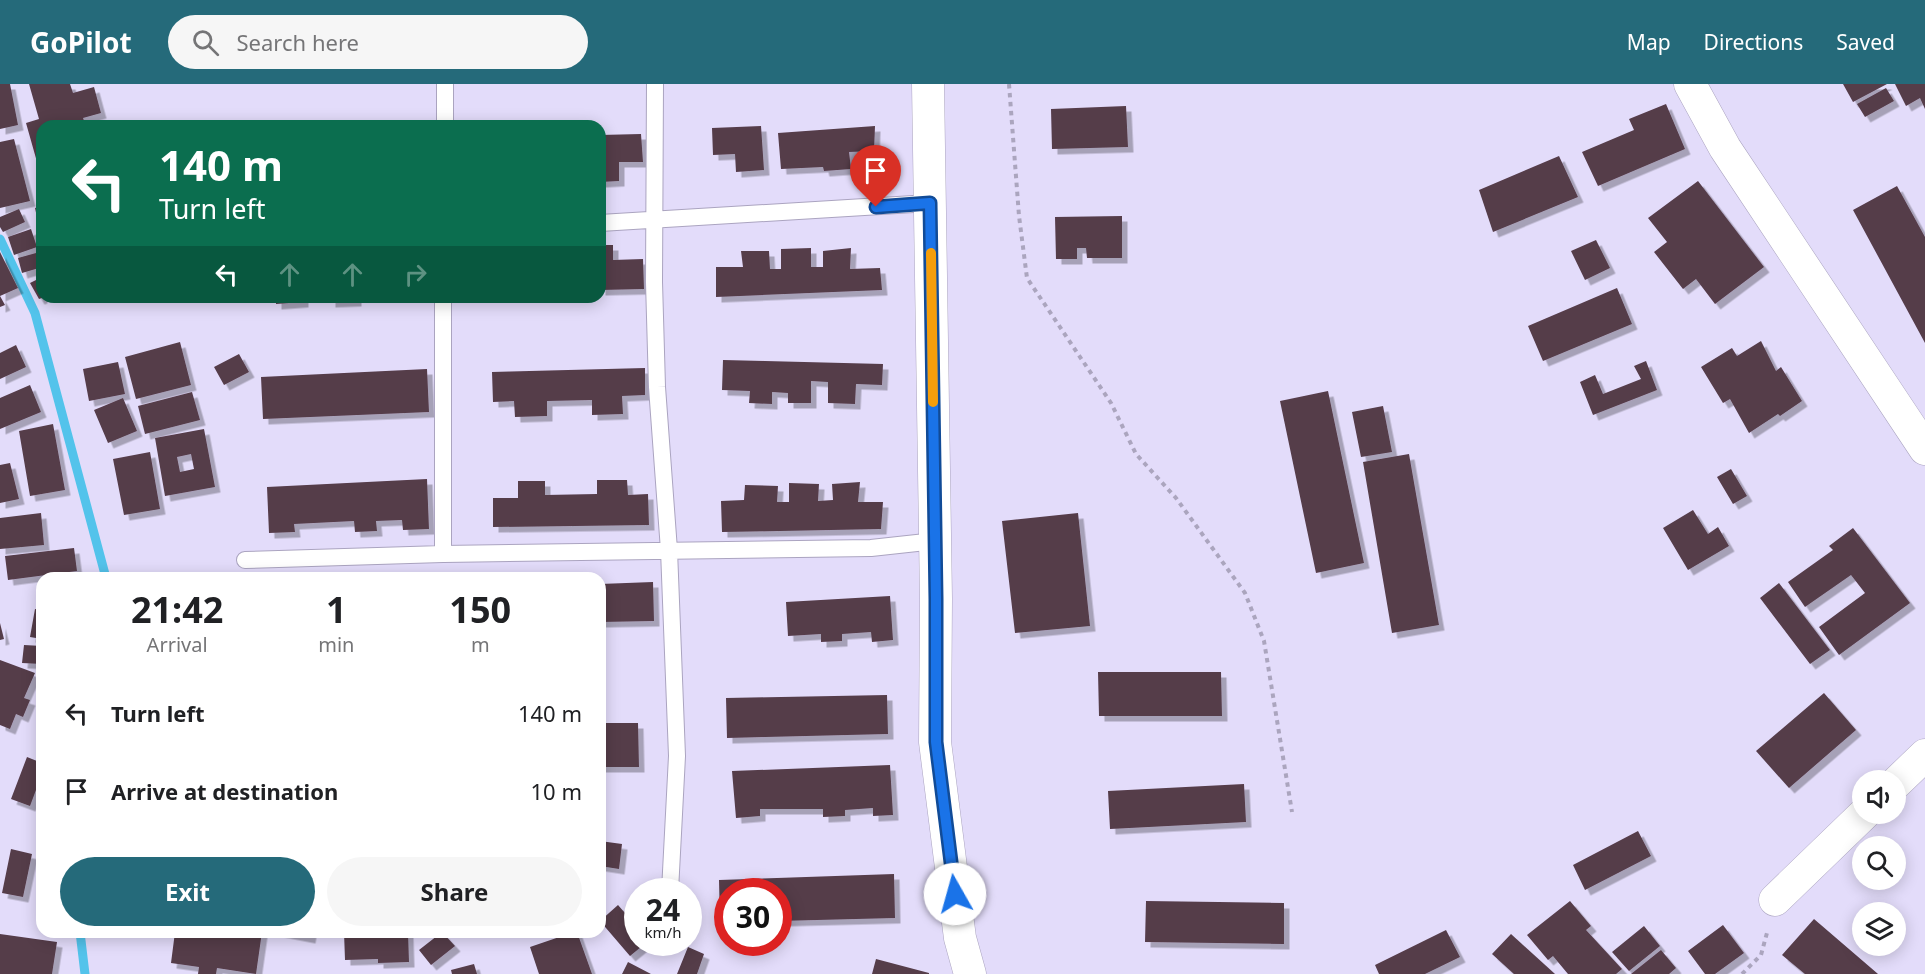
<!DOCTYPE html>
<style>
:root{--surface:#fff;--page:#f6f6f6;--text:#202124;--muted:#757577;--accent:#256a7a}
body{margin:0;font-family:"Noto Sans",sans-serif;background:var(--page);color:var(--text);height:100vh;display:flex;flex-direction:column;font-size:22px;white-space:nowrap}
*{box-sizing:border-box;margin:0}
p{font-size:20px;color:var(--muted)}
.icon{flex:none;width:33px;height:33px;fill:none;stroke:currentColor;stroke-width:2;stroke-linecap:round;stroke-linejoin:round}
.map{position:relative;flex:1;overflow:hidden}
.details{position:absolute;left:36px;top:488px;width:570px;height:366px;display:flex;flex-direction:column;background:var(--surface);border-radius:18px;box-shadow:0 3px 15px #0003}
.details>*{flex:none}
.hud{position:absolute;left:36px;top:36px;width:570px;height:183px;border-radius:18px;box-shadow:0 3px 15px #0003;background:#0b6e4f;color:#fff;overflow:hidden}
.controls{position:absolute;left:1852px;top:686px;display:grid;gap:12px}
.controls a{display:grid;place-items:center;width:54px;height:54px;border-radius:50%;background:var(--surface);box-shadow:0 3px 15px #0003;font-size:30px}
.speed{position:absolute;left:624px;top:794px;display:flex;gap:12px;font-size:30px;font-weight:700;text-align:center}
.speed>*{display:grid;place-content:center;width:78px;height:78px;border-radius:50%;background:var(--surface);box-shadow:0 3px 15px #0003;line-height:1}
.speed small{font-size:15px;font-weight:400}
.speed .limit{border:9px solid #d22;background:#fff;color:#111}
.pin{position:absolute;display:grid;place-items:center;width:51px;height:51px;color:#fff;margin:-62px -26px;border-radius:50% 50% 50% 0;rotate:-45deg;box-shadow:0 0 6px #0007}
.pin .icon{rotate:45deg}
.me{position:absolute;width:66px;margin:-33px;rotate:353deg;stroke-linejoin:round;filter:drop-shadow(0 0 4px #0008)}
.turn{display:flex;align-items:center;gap:21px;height:126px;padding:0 24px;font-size:27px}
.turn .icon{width:78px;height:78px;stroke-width:2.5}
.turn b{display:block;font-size:42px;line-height:51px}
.lanes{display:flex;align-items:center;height:57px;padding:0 24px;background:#0003;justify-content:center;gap:30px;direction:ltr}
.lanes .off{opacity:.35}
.eta{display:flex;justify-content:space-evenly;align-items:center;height:102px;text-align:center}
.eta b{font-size:36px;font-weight:700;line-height:42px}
.cta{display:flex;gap:12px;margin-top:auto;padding:12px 24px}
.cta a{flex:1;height:69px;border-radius:36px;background:var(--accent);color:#fff;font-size:24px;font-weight:700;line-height:69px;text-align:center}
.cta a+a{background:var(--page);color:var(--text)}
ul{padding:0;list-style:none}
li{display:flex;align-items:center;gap:18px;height:78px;padding:0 24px}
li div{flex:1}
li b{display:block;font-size:22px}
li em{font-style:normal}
header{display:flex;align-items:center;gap:36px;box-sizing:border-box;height:84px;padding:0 30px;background:var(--accent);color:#fff}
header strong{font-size:28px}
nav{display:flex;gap:33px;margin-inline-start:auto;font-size:21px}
.search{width:420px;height:54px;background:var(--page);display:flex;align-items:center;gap:15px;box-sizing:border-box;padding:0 21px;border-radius:33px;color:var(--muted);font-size:22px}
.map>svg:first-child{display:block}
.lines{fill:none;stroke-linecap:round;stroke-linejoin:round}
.stream{stroke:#53c3eb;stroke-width:9}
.building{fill:#553c4a;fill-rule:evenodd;filter:url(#shadow)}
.lane-casing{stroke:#aba4c0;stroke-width:18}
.street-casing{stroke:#aba4c0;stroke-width:33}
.path{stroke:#aba5be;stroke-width:4;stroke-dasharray:4.5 4.5;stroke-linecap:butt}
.lane{stroke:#fff;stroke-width:16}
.street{stroke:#fff;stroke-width:32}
.route-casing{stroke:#114b97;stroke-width:15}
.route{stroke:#1a73e8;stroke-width:10}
.slow{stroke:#f59e0b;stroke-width:10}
</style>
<header>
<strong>GoPilot</strong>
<div class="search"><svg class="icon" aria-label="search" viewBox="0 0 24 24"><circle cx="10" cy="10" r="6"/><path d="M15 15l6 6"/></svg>Search here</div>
<nav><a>Map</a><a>Directions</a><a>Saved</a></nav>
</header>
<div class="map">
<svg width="1925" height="890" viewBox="0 0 1925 890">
<defs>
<filter id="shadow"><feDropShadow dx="5.5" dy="5.5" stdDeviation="0" flood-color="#0004"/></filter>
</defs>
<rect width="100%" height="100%" fill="#e3dcfa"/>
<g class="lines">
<path class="stream" d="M0,155l35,74 71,265
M80,848l5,42"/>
</g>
<path class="building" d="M0,0h10l8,41 -18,4z
M29,0h41l3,9 21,-6 7,26 -18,5 3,8h-44v42l-3,1 -13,-46 13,-4z
M1843,0h44l-34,18z
M1895,0h30v25l-5,-11 -14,8z
M1886,4l8,13 -29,16 -8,-13z
M1666,20l19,45 -87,37 -16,-34 52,-22 -5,-11z
M1126,22l2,41 -76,2 -1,-40z
M761,42l3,44 -28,2 -1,-18 -22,1 -1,-27z
M875,42l-1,25 -25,1 2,17 -27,2 -1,-4 -42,2 -3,-36z
M641,50l2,28h-24v19l-19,1v-47z
M14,55l16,62 -30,7v-66z
M1559,72l19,41 -85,35 -14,-42z
M1698,97l66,86 -49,37 -19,-25 -13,10 -29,-37 13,-10 -19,-24z
M1897,102l28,51v106l-72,-133z
M42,122v30h-1l-6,-28z
M19,125l6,13 -22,10 -3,-5v-10z
M1122,132v42h-35l-1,-10h-9v11h-21l-1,-42z
M31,145l6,18 -23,8 -6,-18z
M1596,156l14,28 -25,12 -14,-29z
M600,161h13v15l30,-1 1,30 -44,1z
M811,164v19h12v-16l28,-3 -1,21 30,-1 2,22 -166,7v-30h27l-2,-16h28l1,18h11v-20z
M0,168l18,36 -18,8 5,9 -5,2z
M36,169l3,15 -17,5 -4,-15z
M42,193v21l-3,1 -9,-16z
M1617,204l15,36 -89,37 -15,-35z
M276,213h27v5l-27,2z
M330,213h26v4l-26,1z
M1761,257l15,30 5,-4 21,34 -22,15 -2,-2 -29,19 -19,-34 -7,4 -22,-36 31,-19 5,8z
M180,258l11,43 -55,14 -11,-42z
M16,261l10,22 -26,12v-26z
M239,270l10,18 -25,13 -10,-18z
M723,276l160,4 -1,21 -26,-1 -1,20 -27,-1v-21l-17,-1v22h-23v-10l-16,-1v12l-23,-1 1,-12 -28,-1z
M1646,277l11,29 -64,25 -13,-33 15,-7 8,19 38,-15 -7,-13z
M118,278l7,32 -36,7 -6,-32z
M645,284v27l-23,1 1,18 -31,1v-15l-45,1v15l-32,1 -1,-16 -21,1 -1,-30z
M427,285l2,43 -166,7 -2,-42z
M30,301l11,27 -41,17v-31z
M1328,307l36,172 -48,10 -36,-172z
M192,308l8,28 -55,14 -7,-28z
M123,314l14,33 -29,12 -14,-33z
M1383,322l9,46 -31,5 -9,-45z
M53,340l12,66 -35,6 -11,-65z
M204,345l11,58 -50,9 -10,-58zM191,370l3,15 -14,3 -3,-15z
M150,368l10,57 -36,6 -11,-56z
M1409,370l30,171 -47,8 -29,-171z
M10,379l9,36 -19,4v-38z
M1731,385l16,27 -14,8 -16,-27z
M427,395l2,50 -26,1 -1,-10 -26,1 1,10 -22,1 -1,-11 -60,3 1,8 -26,1 -2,-46z
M597,396h30l1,15 20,-1 1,31 -156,2v-29h25v-17h27v14l52,-1z
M860,398l-2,20h25l-2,27 -159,3 -1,-31 23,-1 1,-15 33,1 -1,16h12v-19l30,1 -1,17 15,-1 -1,-16z
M1693,426l15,24 10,-7 11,19 -41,24 -25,-42z
M41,429l3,32 -44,4v-31z
M1078,429l12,113 -75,7 -13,-112z
M1853,444l57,75 -71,52 -20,-28 46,-34 -14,-18 -46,32 -17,-25 45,-32 -4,-4z
M74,464l3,23 -69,9 -3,-24z
M95,490l1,4h-17v-2z
M653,498l1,39 -54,1v-38z
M1779,499l51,67 -20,14 -50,-66z
M890,512l3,44 -21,2 -1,-10 -29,2v7l-21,1v-8l-33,2 -2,-34z
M35,525l7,1v29l-12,-2z
M0,539l4,16 -4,1z
M24,561l18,1v18l-20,-1z
M0,576l35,13 -11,25 6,2 -7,17 -7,-3 -6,15 -10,-4z
M1098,588h123l1,44h-123z
M1824,609l32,37 -67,58 -33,-37z
M887,611l1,39 -161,4 -1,-40z
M600,639h38l1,44h-39z
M27,673l15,6v11l-12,32 -19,-7z
M890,681l3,50 -20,1v-8l-28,2v6l-22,1v-8h-63v7l-24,2 -4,-47z
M1244,700l2,38 -136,7 -2,-38z
M1638,747l13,25 -66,34 -12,-25z
M600,757l22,3 -3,25 -19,-3z
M11,765l21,5 -9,43 -21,-4z
M894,790l1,44 -117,3v-30h-50v32h-8l-1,-43z
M1146,817l138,2v41l-139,-2z
M1570,817l21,25 -5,4 36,39 -6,5h-48l-15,-18 -5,4 -21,-25z
M618,821l20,23v14h9l-17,14 -30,-35z
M1814,835l64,55h-73l-23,-19z
M1723,841l21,28 -29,21h-10l-17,-23z
M1644,842l16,20 -31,25 -17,-19z
M1446,846l14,27 -35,17h-46l-4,-9z
M175,848h87l-6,42 -39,-6 -1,6h-18l1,-7 -28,-4z
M279,848h32l-1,6z
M344,848h64l1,30 -31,1v-4l-33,1z
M442,848l13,14 -24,19 -12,-15z
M574,848h3l15,42h-53l-9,-27z
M0,850l57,8 -5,32h-52z
M1511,850l44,40h-41l-22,-20z
M688,863l16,7 -7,20h-20z
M1661,866l15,18 -7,6h-38z
M876,875l53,14v1h-57z
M628,878l23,12h-29z
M474,880l3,10h-25l-1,-4z"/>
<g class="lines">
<g class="lane-casing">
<path id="lane" d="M445,0v42
M655,0l-1,198 3,105 12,163 8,206 -7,135
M600,139l330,-20
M443,213v257
M245,476l198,-6 428,-6 64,-7"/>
</g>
<g class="street-casing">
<path id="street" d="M928,0l8,515 -1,143 25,196 10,36
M1690,0l35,64 200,301
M1896,699l29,-28
M1775,816l90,-87"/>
</g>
<path class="path" d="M1009,0l10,132 8,62 84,125 25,51 40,44 69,95 19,48 28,171
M1742,890l19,-19 7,-26"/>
<use href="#lane" class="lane"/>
<use href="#street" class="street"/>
</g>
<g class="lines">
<g class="route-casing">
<path id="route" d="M876,123l54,-4 6,396v143l19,152"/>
</g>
<use href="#route" class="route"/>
<path class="slow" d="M931,169l2,149"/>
</g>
</svg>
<div class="controls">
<a><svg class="icon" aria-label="sound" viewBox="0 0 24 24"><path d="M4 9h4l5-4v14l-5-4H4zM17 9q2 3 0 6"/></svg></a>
<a><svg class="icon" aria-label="search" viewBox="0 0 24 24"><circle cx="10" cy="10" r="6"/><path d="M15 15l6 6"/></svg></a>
<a><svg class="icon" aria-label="layers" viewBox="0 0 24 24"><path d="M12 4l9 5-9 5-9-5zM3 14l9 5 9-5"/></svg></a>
</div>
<div class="speed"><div>24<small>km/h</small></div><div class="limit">30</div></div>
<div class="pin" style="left:876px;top:123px;background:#d93025"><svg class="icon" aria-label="arrive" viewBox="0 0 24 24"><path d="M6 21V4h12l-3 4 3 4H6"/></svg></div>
<svg class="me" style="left:955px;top:810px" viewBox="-20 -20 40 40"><circle r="19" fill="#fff"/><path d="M0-13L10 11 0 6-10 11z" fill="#1a73e8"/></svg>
<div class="hud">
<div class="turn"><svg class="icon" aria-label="left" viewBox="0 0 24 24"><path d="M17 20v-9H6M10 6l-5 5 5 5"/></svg><div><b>140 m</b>Turn left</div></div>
<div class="lanes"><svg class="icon" aria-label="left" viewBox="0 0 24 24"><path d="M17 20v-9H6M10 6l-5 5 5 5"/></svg><svg class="icon off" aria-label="ahead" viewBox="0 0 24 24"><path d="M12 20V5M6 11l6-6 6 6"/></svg><svg class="icon off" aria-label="ahead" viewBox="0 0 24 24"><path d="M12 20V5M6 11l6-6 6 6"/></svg><svg class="icon off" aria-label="right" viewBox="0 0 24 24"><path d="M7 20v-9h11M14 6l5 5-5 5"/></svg></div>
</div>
<section class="details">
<div class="eta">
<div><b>21:42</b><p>Arrival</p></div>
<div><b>1</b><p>min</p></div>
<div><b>150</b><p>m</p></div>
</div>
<ul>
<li><svg class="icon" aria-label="left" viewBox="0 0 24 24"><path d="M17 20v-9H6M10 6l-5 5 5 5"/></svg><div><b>Turn left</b></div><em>140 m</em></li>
<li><svg class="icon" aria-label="arrive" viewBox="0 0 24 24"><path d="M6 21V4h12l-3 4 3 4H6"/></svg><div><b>Arrive at destination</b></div><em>10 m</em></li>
</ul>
<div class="cta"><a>Exit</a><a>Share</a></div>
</section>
</div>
